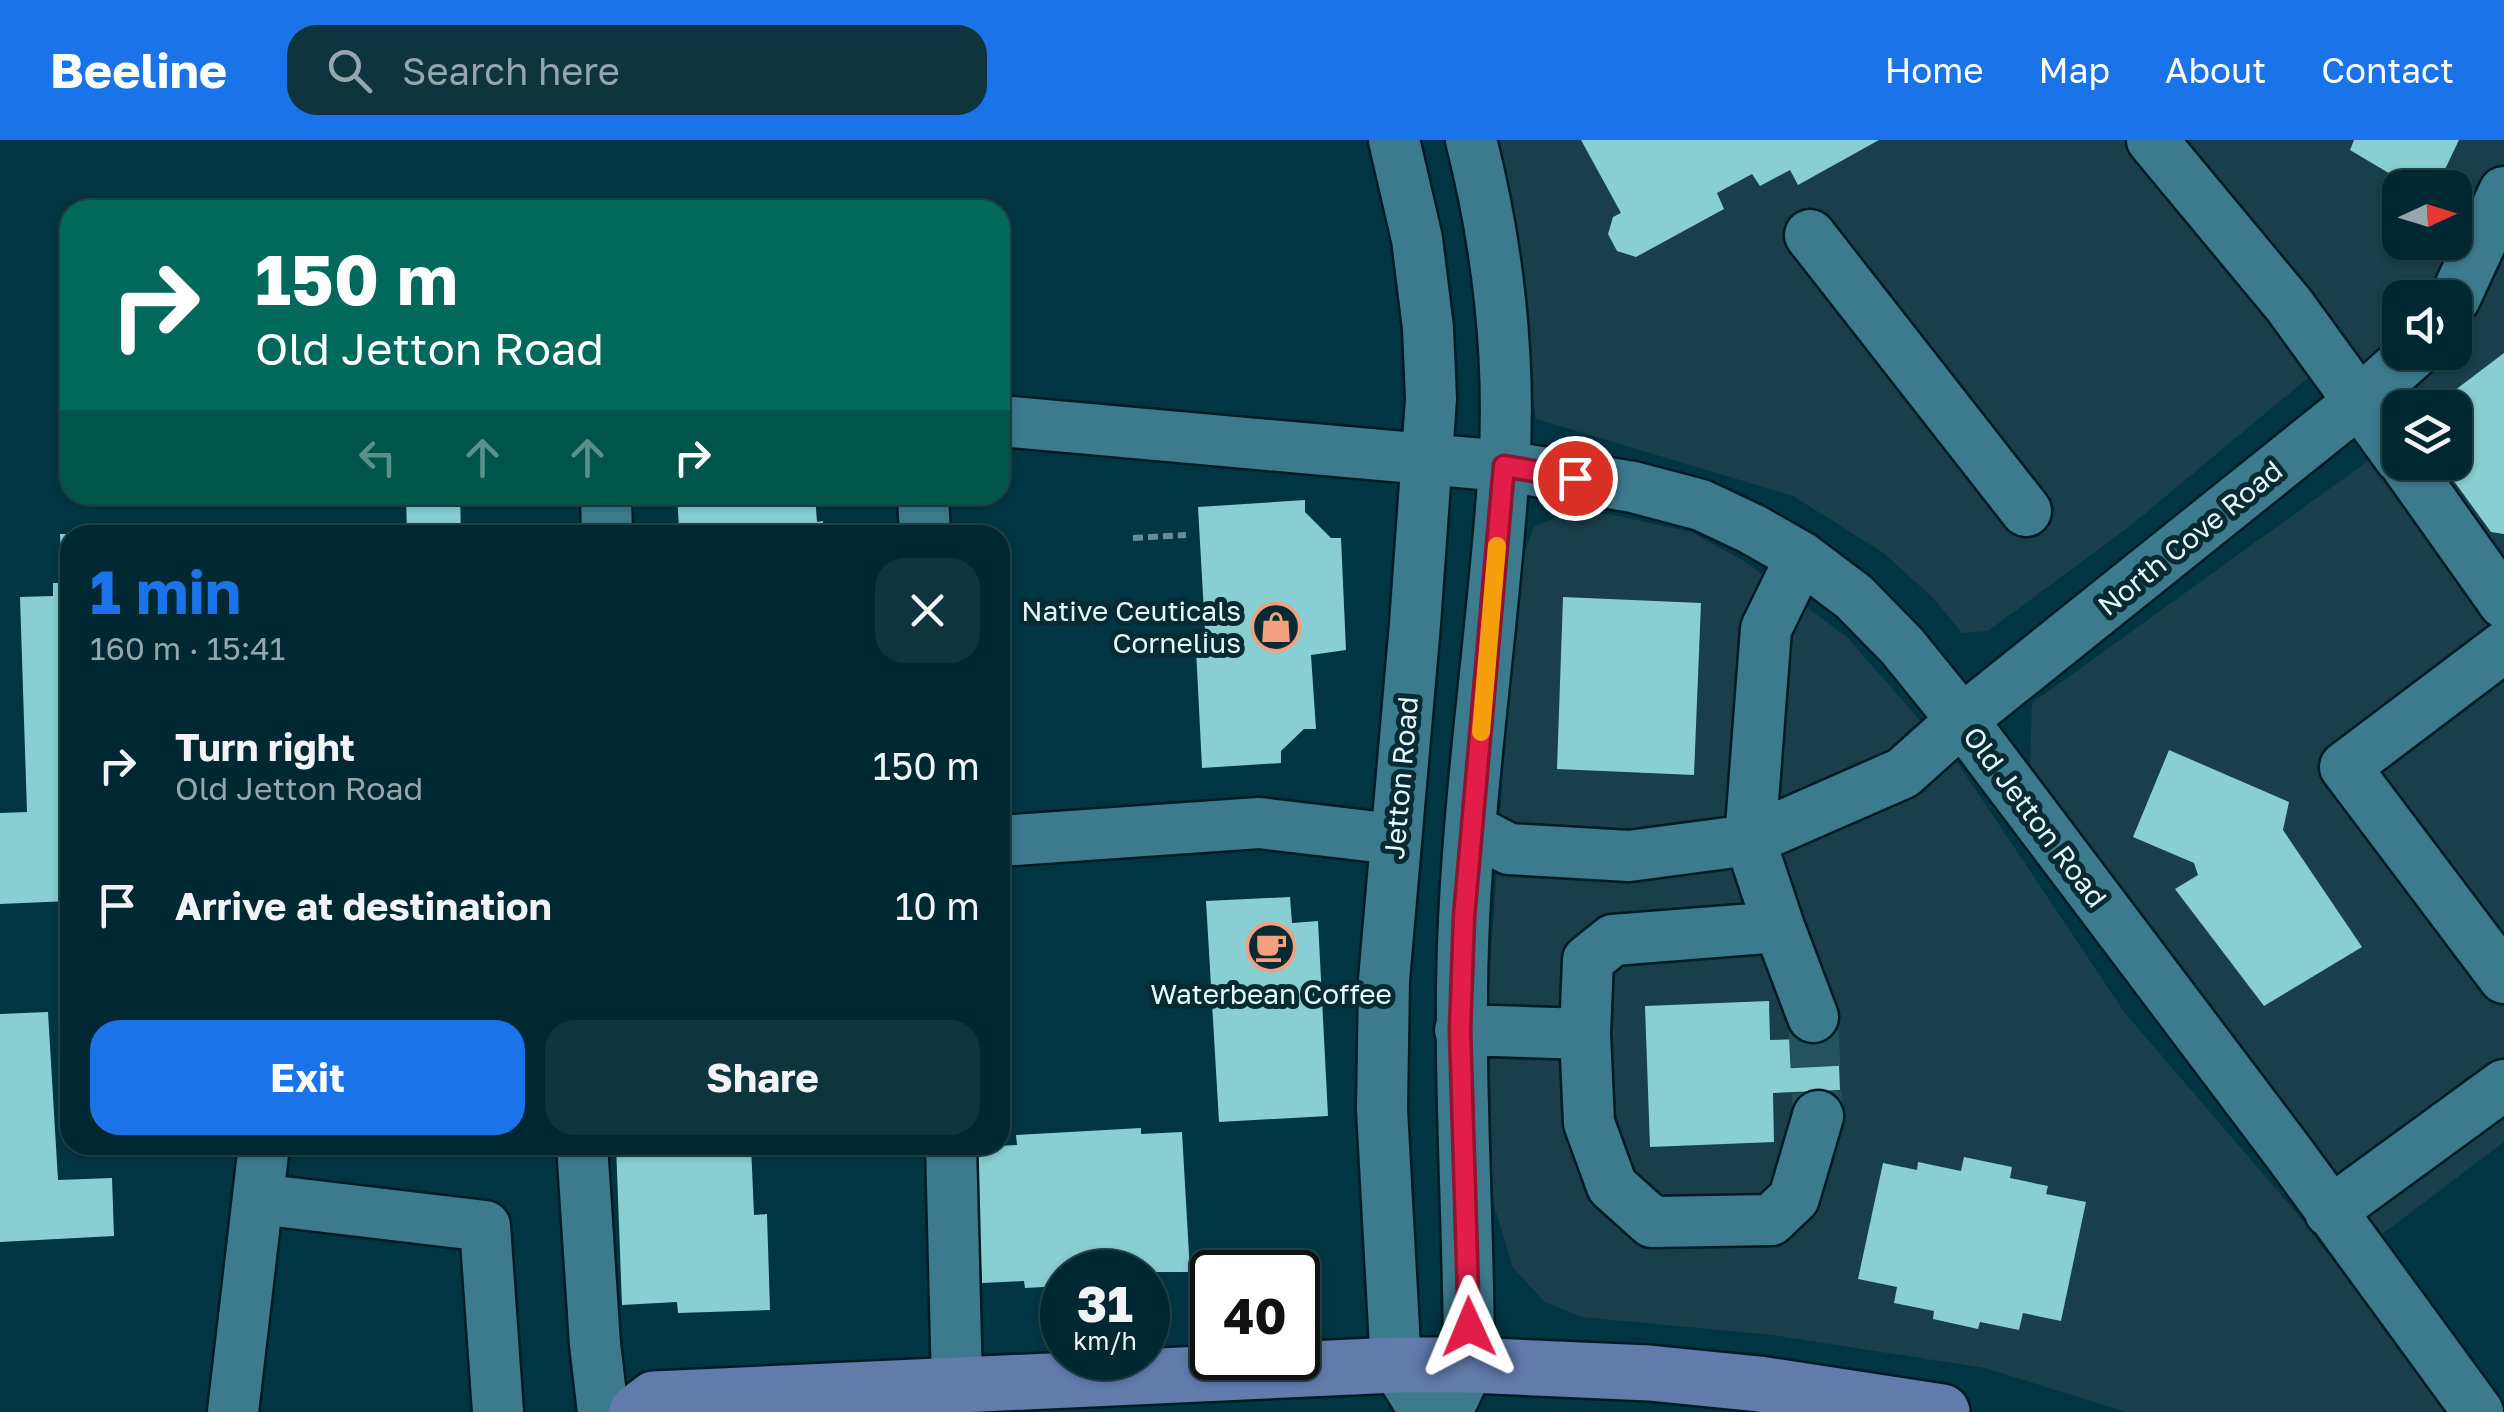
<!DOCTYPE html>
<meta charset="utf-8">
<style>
:root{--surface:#002832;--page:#0e343e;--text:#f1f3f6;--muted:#95a6ac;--line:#22444d;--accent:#1a73e8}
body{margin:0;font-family:"Golos Text",sans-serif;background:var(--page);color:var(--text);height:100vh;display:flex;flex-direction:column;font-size:38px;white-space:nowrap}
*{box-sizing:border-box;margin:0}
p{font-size:32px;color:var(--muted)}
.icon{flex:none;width:55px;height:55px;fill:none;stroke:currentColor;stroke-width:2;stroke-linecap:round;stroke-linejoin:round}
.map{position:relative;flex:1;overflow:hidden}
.details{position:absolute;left:60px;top:385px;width:950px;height:630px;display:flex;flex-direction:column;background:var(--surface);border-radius:30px;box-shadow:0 2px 8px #0004,0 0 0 2px var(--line)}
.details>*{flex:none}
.top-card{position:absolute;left:60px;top:60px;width:950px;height:305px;border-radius:30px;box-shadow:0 2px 8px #0004,0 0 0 2px var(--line);background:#00695c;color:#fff;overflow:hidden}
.needle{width:65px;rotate:86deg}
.buttons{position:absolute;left:2382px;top:30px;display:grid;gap:20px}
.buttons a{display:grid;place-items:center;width:90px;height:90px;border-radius:20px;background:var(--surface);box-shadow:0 2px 8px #0004,0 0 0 2px var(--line);font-size:50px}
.speed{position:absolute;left:1040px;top:1110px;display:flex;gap:20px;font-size:50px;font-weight:700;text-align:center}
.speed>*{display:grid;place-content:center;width:130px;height:130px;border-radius:50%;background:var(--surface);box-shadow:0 2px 8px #0004,0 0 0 2px var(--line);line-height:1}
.speed small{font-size:25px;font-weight:400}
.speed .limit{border:5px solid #111;border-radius:15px;background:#fff;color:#111}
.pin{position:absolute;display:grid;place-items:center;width:85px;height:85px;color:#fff;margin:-42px;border:5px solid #fff;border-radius:50%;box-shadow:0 2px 10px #0007}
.me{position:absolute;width:110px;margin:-55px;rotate:359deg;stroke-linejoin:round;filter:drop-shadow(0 0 8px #0008)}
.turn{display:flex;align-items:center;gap:35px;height:210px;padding:0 30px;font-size:45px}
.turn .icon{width:130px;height:130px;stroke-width:2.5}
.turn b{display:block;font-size:70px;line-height:85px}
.lanes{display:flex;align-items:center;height:95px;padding:0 30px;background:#0003;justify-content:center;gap:50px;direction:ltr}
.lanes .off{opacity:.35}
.round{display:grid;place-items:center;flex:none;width:105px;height:105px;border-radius:30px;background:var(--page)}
.summary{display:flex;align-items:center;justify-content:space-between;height:170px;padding:0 30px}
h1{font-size:60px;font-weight:700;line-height:75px;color:var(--accent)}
.action{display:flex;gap:20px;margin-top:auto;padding:20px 30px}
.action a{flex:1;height:115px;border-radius:30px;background:var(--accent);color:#fff;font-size:40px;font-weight:700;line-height:115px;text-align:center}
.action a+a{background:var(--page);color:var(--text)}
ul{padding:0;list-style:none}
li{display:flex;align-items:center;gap:30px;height:140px;padding:0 30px}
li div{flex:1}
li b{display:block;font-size:38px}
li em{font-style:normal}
header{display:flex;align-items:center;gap:60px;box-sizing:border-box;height:140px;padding:0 50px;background:var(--accent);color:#fff}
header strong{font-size:48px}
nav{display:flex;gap:55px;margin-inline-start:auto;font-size:35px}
.search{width:700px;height:90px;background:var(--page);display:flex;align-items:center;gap:25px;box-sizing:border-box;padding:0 35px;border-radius:30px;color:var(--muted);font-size:38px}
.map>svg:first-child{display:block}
.built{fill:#183f4b;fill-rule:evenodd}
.building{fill:#88ced2}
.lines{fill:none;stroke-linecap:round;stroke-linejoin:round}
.minor-tunnel{stroke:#22525f;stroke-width:50;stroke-dasharray:50 25;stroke-linecap:butt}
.minor-casing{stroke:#001b24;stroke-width:55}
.major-casing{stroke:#001b24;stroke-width:60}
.path{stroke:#678c97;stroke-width:6;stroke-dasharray:10 5;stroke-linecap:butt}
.minor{stroke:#3c7a8d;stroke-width:50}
.major{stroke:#617bab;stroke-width:55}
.route-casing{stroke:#92132f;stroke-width:25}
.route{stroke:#e11d48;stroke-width:18}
.slow{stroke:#f59e0b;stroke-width:18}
.labels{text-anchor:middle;stroke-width:10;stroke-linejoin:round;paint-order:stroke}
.street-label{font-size:28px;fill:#e6f8ff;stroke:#072a33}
.poi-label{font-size:28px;fill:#e6f8ff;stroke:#072a33;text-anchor:end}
</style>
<header>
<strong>Beeline</strong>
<div class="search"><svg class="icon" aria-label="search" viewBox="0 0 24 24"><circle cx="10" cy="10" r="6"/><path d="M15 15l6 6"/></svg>Search here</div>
<nav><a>Home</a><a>Map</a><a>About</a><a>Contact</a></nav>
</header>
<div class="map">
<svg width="2504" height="1272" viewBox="0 0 2504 1272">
<rect width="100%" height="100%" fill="#003543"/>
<path class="built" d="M1488,0h1016v1002l-131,99 -343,-476 2,-62 368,-265v24h55v-54h-55v22l-55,-83 -216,180 -141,104 -26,2 -28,-34 -49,-45 -92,-58 -257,-77zM2400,48h55v54h-55zM2400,158h55v54h-55z
M1566,373l43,1 82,18 53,29 103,76 112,128 166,248 170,198 148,194 2,7h-319l-141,-44 -213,-33 -191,-18 -36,-15 -32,-34 -21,-69 -3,-214 27,-410 18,-48z"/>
<path class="building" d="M1581,0h298l-81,45 -8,-15 -30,16 -8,-12 -35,19 7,16 -88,48 -19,-6 -9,-17 5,-17 8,-4z
M2354,0h105l-23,48h-36v22l-13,-6 10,-26 -47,-28z
M2504,213v181l-13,-2 -51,-70h15v-54h-18l1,-5z
M406,355h54l1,40h-54z
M677,355h138l2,27 6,-1 1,14h-153l-1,-7h9z
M1305,360v12l26,26h10l5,112 -35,5 5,74h-12l-23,22v12l-79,5 -6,-119 10,-1 -8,-141z
M60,394h10v367l-70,3v-91l27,-1 -7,-215 33,-1v-13h9z
M1563,457l138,6 -7,172 -137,-6z
M2169,610l120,52 -6,28 79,117 -98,59 -89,-117 23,-14 -4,-12 -61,-26z
M1290,757l2,26 26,-2 10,195 -109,6 -13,-221z
M1769,861l1,39 68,-2 2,52 -67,3 1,49 -124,5 -5,-141z
M48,872l10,168 54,-2 2,58 -114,6v-228z
M1141,988v6l41,-2 8,140h-128v14l-37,2 -1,-7 -42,2 -7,-136 42,-2 -1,-10z
M315,1005h47v3l-47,2z
M616,1005h135l3,70 13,-1 3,96 -92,3 -1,-11 -55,3z
M1964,1017l48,10 -2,11 38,8 -2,8 40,8 -25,119 -38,-8 -4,17 -39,-8 -2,7 -45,-10 1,-8 -40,-8 3,-16 -39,-8 25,-116 34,7 1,-8 43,9z"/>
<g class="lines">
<path class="minor-tunnel" d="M1813,877l5,99"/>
<g class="minor-casing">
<path id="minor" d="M1394,0l23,99 11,89 3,71 -16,225 -31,356 -2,130 14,255 29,47
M2152,0l137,165 111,153
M1810,95l216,276
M2455,158l49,-106
M1000,281l504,45 129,21 68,18 51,24 49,28 53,40 48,49 60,74 329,436 187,256
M2404,322l100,141
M606,355l1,40
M923,355l2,40
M1801,417l-35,72 -16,211 153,-67 59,-53 398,-319 55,-49
M2504,507l-159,120 159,211
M1000,701l259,-18 135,16
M1779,787l34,90
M1460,890l125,4 3,-74 25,-20 166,-13 -29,-87 -121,16 -120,-7 -37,-19
M1585,894l4,89 23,63 40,36 119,-2 23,-22 24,-82
M582,1005l13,199 8,68
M951,1005l6,238
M258,1059l227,27 13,186
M2330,1072l174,-127
M233,1272l31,-267
M1447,1272l22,-47c0,-148 -12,-296 -5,-445 7,-150 30,-300 40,-451 7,-109 -6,-224 -33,-329"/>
</g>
<g class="major-casing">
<path id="major" d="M637,1272l17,-13 742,-34h73l180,8 110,11 183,28"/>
</g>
<path class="path" d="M1133,398l53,-3
M1150,852l54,-2
M1002,923l3,62"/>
<use href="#minor" class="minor"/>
<use href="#major" class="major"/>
</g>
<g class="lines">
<g class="route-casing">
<path id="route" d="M1469,1187l-9,-297 4,-113 40,-451 71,12"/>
</g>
<use href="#route" class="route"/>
<path class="slow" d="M1481,592l16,-186"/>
</g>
<defs>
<g id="shop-ring" transform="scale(2.5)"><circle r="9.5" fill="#072a33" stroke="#f3a081" stroke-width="1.5"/><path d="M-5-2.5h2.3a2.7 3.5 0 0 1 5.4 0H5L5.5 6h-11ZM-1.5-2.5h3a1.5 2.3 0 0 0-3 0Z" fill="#f3a081"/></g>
<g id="cafe-ring" transform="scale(2.5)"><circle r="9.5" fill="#072a33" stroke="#f3a081" stroke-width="1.5"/><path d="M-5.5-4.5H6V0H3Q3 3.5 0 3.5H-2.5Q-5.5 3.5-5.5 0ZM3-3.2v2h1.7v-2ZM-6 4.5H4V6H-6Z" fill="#f3a081"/></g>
</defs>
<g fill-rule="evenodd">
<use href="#shop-ring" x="1276" y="487"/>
<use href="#cafe-ring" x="1271" y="807"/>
</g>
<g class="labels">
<g class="street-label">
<text transform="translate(2190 398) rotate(-39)" y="10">North Cove Road</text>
<text transform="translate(1401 638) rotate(-85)" y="10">Jetton Road</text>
<text transform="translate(2035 677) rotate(53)" y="10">Old Jetton Road</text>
</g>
<g class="poi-label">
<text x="1241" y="481">Native Ceuticals<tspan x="1241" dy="32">Cornelius</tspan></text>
<text x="1271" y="864" text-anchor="middle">Waterbean Coffee</text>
</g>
</g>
</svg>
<div class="buttons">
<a><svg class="needle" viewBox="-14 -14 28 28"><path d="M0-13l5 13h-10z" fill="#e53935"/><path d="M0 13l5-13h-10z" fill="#95a6ac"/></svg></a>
<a><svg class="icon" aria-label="sound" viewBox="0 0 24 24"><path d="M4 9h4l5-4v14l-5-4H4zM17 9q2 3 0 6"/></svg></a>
<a><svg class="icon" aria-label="layers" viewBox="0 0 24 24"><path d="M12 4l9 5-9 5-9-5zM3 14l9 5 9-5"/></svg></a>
</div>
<div class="speed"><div>31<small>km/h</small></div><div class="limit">40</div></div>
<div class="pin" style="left:1575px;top:338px;background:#d93025"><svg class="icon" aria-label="arrive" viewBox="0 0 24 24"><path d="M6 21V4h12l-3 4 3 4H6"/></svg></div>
<svg class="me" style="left:1469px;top:1187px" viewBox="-20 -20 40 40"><path d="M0-17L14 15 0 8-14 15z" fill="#e11d48" stroke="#fff" stroke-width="4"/></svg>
<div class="top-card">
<div class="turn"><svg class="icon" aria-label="right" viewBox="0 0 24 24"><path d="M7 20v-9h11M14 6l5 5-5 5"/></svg><div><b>150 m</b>Old Jetton Road</div></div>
<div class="lanes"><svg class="icon off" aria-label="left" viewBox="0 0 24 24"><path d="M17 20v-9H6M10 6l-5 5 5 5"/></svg><svg class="icon off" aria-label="ahead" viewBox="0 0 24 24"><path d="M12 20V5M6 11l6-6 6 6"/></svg><svg class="icon off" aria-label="ahead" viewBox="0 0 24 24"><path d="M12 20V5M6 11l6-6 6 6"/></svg><svg class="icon" aria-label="right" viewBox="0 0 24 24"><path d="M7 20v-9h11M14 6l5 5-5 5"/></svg></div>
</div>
<section class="details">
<div class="summary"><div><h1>1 min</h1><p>160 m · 15:41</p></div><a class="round"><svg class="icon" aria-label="close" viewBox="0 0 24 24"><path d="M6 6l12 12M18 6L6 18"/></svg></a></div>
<ul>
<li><svg class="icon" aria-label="right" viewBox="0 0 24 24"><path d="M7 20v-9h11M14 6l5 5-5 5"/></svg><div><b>Turn right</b><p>Old Jetton Road</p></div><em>150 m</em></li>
<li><svg class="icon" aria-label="arrive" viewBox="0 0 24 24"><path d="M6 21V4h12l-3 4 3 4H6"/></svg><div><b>Arrive at destination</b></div><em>10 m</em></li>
</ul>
<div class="action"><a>Exit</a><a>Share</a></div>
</section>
</div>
